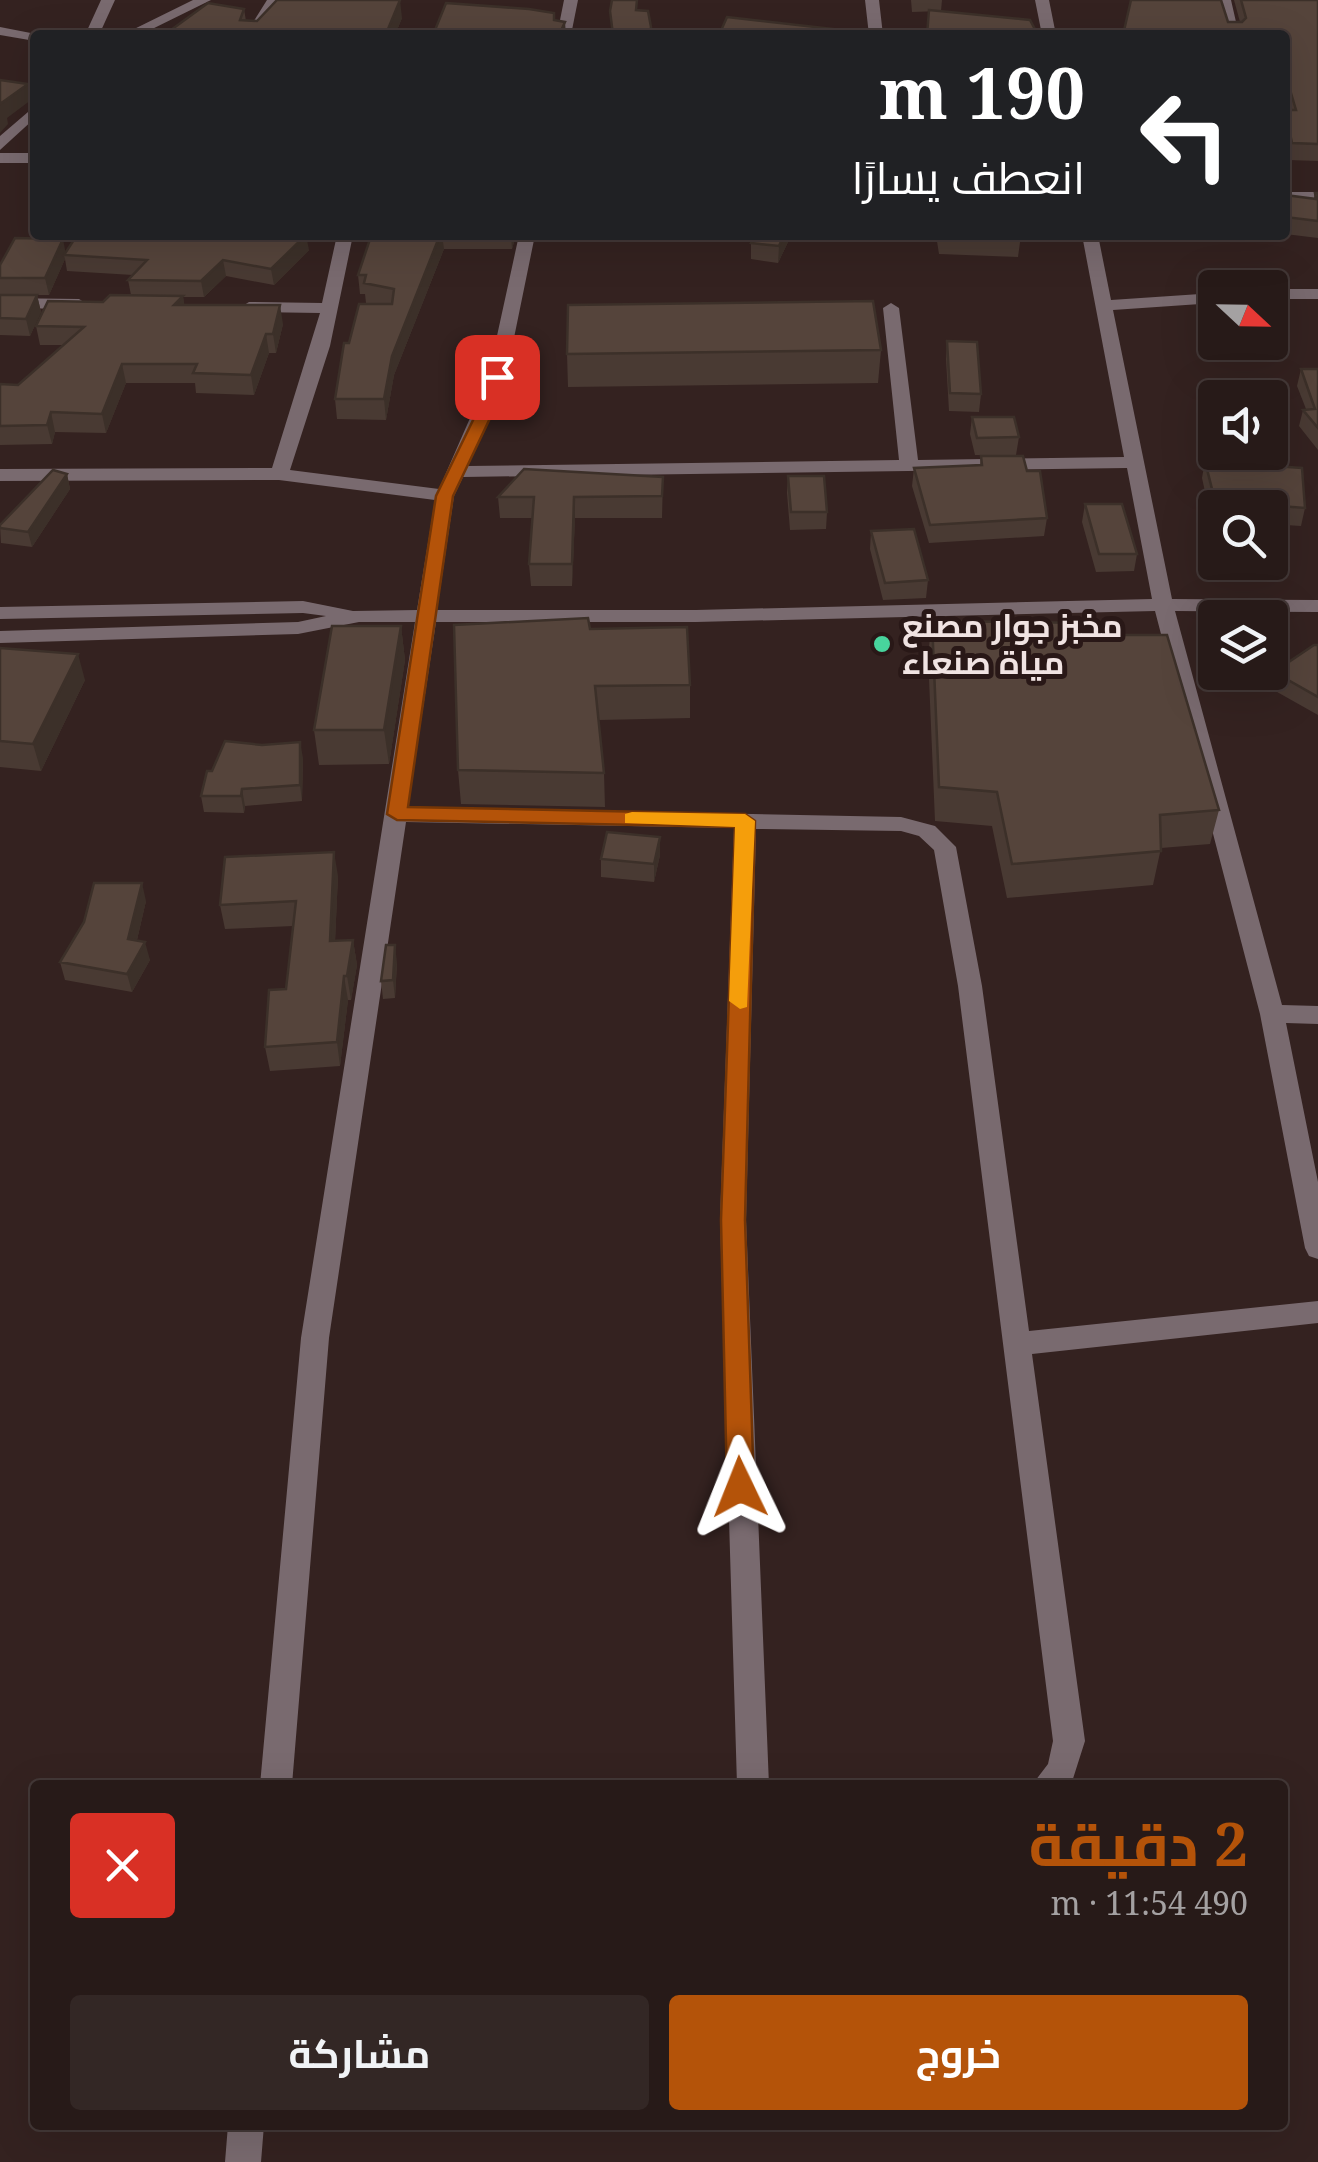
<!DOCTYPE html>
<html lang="ar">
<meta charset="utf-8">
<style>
:root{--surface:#271a18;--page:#332725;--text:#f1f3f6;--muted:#a4a1a2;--line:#433837;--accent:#b45309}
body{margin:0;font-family:"Noto Serif",Cairo,serif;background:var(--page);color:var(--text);direction:rtl;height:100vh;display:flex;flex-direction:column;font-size:38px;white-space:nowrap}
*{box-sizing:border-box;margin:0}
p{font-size:32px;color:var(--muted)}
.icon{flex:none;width:55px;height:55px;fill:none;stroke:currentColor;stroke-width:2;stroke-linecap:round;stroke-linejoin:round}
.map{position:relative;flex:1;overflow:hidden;direction:ltr}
.sheet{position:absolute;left:30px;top:1780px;width:1258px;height:350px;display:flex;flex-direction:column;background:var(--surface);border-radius:10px;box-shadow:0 10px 40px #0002,0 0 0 2px var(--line);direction:rtl}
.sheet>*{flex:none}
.hud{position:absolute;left:30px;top:30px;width:1260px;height:210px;border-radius:10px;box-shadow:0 10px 40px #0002,0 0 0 2px var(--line);direction:rtl;background:#202124;color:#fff;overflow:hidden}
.needle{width:65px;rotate:112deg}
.controls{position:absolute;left:1198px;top:270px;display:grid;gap:20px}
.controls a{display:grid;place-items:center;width:90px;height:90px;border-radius:10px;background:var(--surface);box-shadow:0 10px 40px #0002,0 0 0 2px var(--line);font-size:50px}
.pin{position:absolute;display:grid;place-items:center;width:85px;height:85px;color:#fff;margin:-42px;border-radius:20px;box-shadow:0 5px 15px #0006}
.me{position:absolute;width:110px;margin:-55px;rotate:358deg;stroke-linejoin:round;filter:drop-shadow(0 0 8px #0008)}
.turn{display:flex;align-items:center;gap:35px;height:210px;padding:0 40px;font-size:45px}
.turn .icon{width:130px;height:130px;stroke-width:2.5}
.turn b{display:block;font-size:70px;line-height:85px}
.round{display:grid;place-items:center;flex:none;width:105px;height:105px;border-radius:10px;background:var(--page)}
.summary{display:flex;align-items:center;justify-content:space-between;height:170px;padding:0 40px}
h1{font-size:60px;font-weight:700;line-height:75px;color:var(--accent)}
.action{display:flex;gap:20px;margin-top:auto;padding:20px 40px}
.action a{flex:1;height:115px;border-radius:10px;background:var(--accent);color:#fff;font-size:40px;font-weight:700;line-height:115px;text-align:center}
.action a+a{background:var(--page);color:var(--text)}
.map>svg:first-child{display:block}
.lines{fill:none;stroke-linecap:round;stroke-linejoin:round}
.minor{fill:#796a6f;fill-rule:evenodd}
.wall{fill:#493a33}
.shaded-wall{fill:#3c3029}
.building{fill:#55443b;stroke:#3c3029;stroke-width:2.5}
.route{fill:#b45309;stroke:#753606;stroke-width:2.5}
.slow{fill:#f59e0b}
.poi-dot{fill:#48d49d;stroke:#291817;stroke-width:4}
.labels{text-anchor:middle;stroke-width:10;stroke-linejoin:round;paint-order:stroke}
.poi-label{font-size:32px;font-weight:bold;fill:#f0e3e2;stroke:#291817;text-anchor:start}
</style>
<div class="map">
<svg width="1318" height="2162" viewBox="0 0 1318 2162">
<rect width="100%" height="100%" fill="#342220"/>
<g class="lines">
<path class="minor" d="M101,0h14l-16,35h-14z
M193,0h18l-71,35h-18z
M267,0h14l-22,35h-14z
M564,0h14l-7,35h-14z
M865,0h14l4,35h-14z
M1035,0h14l7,35h-14z
M1217,0h14l8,35h-14z
M0,27l41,8h-6v6l-35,-6z
M0,84h35v8h-35z
M35,106v12l-35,32v-14z
M0,153h35v10h-35z
M1285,192h33v10h-33z
M337,235h16l-23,111 -40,124 149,19 49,-112 31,-142h16l-29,142 -38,89 431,-6 -16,-152 8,-5 8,5 19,152 206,-3 -42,-222h16l13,65 104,-7v10l-102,7 59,289 146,1v12l-143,-1 107,394 36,1v18l-32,-1 32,159v77l-9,-3 -4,-8 -45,-234 -105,-403 -459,11h-260l-28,185 493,10 34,9 21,21 26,139 47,345 289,-30v22l-286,31 53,387 -14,44h-39l16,-21 5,-23 -95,-755 -24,-136 -15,-14 -18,-5 -145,-2 -10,391 23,565h-32l-17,-565 14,-392 -328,-6 -77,516 -37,447h-32l41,-447 114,-716h-56l-61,12 -298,9v-12l298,-9 28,-6 -23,-3 -303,6v-12l303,-6 50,10 64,-1 18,-110 -156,-20 -279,1v-12l272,-1 48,-155 -71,-1 -8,-5 8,-5 73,1zM1127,468l25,131 -456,11h-259l17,-114 9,-19z
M1270,289h48v10h-48z
M0,298l79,1 8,5 -8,5 -79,-1z
M228,2125h36l-3,37h-36z"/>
</g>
<path class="wall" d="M911,0h31l-1,11 -29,1z
M1234,0h84v161l-30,-1 -3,-16v-34h2l-2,-8v-67l-57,-13h12z
M244,9l2,12 156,-3 -7,17h-231z
M1315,193h3v45l-33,-4v-39l29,3z
M383,235h133l-4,14h-68l-50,126 -8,45 -49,-1 -2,-20 14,-56 23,-39 -6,-1 -1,-9h-5l-2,-19z
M755,235h34v5l-11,23 -27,-4v-16z
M936,235h85l-3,22 -79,-3z
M309,250l-35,35 -48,-9 -22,21h-21l1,8 99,19 -7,29h-7l-15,42 -58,-2 -1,-10h-69l-20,50 -51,-1 -3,12 -52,1v-61l18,1 45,-40h-23l-4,-19 67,-24 28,-7 -3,-15 5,-5 -66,-4 -2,-12 -16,36h-27h15l4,17 -11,24 -30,-1v-70l66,-13z
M947,341l34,53 -2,18 -30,-1 -3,-52z
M881,350l-3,33 -310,4 -1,-33z
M1301,369h17v81l-19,-24 4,-16 3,-1 -9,-23z
M972,417l47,20 -3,18h-41l-5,-21z
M981,456l46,15 20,47 -3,18 -115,7 -17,-57 2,-18 66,-3z
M1205,461l100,47 -4,18 -31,-2v-16h-55v11h-4l-9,-41z
M67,474l3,15 -38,58 -31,-4 -1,-18z
M788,476l39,36 -1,17 -36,1 -3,-37z
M663,477l-1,41h-87l-3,68h-41l-2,-22 4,-46h-33l-2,-21z
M1085,504l52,50 -3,17 -38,1 -14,-50z
M871,531l57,49 -2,18 -43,2 -13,-51z
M932,621l162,14 125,175 -9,34 -49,4 -8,37 -146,13 -15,-72 -57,-5 -7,-166z
M401,626l4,34 -16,104 -70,1 -5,-35z
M590,629l100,56v33l-91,2 5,53 1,34 -144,-3 -3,-34z
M1318,645v70l-48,-27 4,-16z
M0,648l85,32 -44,91 -41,-4z
M303,758l-1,43 -57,5 -1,7 -40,-1 -3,-16z
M660,855l-6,27 -53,-5v-18z
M338,876l-3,65 18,-1 4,25 -6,35h-3l-8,66 -70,5 -5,-24 21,-58 7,-63 -68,3 -5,-24z
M146,901l-9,39 13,20 -18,32 -67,-12 -5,-18z
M397,963l-2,35 -12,1 -2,-18z"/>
<path class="shaded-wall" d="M400,0l2,18 -7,17h-9z
M565,22l1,13h-7z
M28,84l3,16 -24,18 1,6 -8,9v-29z
M306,235l3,15 -35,35 -3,-16z
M440,235h2l2,14 -50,126 -8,45 -2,-21 8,-43z
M511,235h5l-4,14z
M784,235h5v5l-11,23 1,-17z
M63,239l3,16h-2l1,4 -16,36 -4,-17z
M223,260l3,16 -22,21 -3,-16z
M37,295l4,17 -11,24 -4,-17z
M183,296l3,19 -12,-10z
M280,305l3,19 -7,29 -3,-19z
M266,334l3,19 -15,42 -3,-20z
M122,364l4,19 -20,50 -4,-19z
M51,412l4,20 -3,12 -5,-19z
M67,474l3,15 -38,58 -4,-15z
M574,497l1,21 -3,68v-22z
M401,626l4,34 -16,104 -5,-34z
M78,654l7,26 -44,91 -8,-27z
M300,742l3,16 -1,43 -2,-16z
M242,789l3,17 -1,7 -3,-17z
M660,837v18l-6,27v-18z
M334,852l4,24 -4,89 -4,-24z
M142,883l4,18 -13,56 -5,-18z
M353,940l4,25 -6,35 -4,-24z
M145,942l5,18 -18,32 -5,-18z
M395,945l2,18 -2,35 -2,-18z
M344,976l4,24 -8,66 -3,-24z"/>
<path class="building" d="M277,0h123l-14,34 -48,-4 -3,5h-171l44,-32 36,6 -4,11 17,1z
M612,0h25l-1,10 12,1 3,16 -1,8h-37l-3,-24z
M1131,0h90l7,22h14l4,-4 -5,-18h77v144l-26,-1 -7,-33h11l-11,-37v-38h-162z
M446,3l83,6 25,4v7l11,2 -6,13h-126z
M929,10l101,10 8,15h-111z
M727,17l115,13 -3,5h-120z
M0,80l28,4 -28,20z
M1315,193h3v28l-33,-4v-22l31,4z
M77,235h229l-35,34 -48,-9 -22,21 -73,-1 19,-20 -83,-5z
M383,235h57l-48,121 -8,43h-49l9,-56h5l10,-39h33l2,-15 -30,-6 2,-8h-8l13,-39h12z
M755,235h29l-5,11 -28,-3z
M15,238l48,1 -18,39h-45v-13z
M0,295h37l-11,24 -26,-1z
M110,295l73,1 -9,9h106l-7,29h-7l-15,41 -58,-2 4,-9h-75l-20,50 -51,-2 -4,13 -47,1v-42l18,1 66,-58 -48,-1 12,-25 55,1z
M873,301l8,49 -314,4 1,-49z
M947,341l30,1 4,52 -31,-1z
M1301,369h17v59l-15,-18 12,-1z
M972,417h42l5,20 -42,1z
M981,456h42l4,15h13l7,47 -117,7 -16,-57 68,-3z
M1205,461l97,7 3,40 -90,-7z
M524,469l139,8 -1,19 -88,1 -2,67h-43l5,-67h-36z
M53,470l14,4 -39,58 -28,-4v-3z
M788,476h36l3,36h-36z
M1085,504h37l15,50h-38z
M914,529l14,51 -43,3 -14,-52z
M588,618l2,11 97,-2 3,58 -95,1 9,87 -146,-3 -4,-145z
M932,621l160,2 2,12h73l52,175 -59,5 1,36 -149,13 -15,-72 -58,-5z
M332,626h69l-17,104h-70z
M1314,645h4v52l-44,-25z
M0,648l78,6 -45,90 -33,-3z
M225,741l37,4 38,-3v43l-58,4 -1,7h-40l6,-25h5z
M607,832l53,5 -6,27 -53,-5z
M334,852l-4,89 23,-1 -6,36h-3l-7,66 -72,5 4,-57 17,-1 10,-88 -76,4 5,-48z
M94,883h48l-14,56 17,3 -18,32 -67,-12 24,-40z
M386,945h9l-2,35 -12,1z"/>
<path class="route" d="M497,372l8,5 -13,37 -39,82 -45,311 337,7 10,7 -10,399 9,267 -4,8 -10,4 -9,-4 -4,-8 -6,-267 14,-393 -338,-7 -10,-6 49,-318 40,-82 13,-37z"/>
<path class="slow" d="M632,812l113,2 10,7 -8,186 -7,2 -11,-8 6,-174 -110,-4v-9z"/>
<circle class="poi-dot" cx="882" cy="644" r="10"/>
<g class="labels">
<g class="poi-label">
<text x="902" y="637">مخبز جوار مصنع<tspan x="902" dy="37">مياة صنعاء</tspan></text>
</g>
</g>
</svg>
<div class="controls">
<a><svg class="needle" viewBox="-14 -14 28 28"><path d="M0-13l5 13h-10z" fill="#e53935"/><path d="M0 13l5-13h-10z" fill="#a4a1a2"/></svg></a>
<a><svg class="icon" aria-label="sound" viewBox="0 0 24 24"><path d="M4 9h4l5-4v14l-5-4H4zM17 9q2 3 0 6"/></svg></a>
<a><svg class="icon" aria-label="search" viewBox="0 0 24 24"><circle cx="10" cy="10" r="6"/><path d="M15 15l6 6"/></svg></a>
<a><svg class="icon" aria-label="layers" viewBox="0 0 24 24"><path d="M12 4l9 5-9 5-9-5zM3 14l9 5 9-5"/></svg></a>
</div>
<div class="pin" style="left:497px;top:377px;background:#d93025"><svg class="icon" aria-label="arrive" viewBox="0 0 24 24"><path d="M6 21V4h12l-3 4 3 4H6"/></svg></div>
<svg class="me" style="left:740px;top:1487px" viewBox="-20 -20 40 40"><path d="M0-17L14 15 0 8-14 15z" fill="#b45309" stroke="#fff" stroke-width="4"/></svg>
<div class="hud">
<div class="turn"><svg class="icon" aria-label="left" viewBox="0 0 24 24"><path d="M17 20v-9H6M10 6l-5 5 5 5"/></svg><div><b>190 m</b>انعطف يسارًا</div></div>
</div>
<section class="sheet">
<div class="summary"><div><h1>2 دقيقة</h1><p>490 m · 11:54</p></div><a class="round" style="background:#d93025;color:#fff"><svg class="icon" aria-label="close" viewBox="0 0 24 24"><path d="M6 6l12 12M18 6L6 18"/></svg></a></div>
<div class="action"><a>خروج</a><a>مشاركة</a></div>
</section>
</div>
